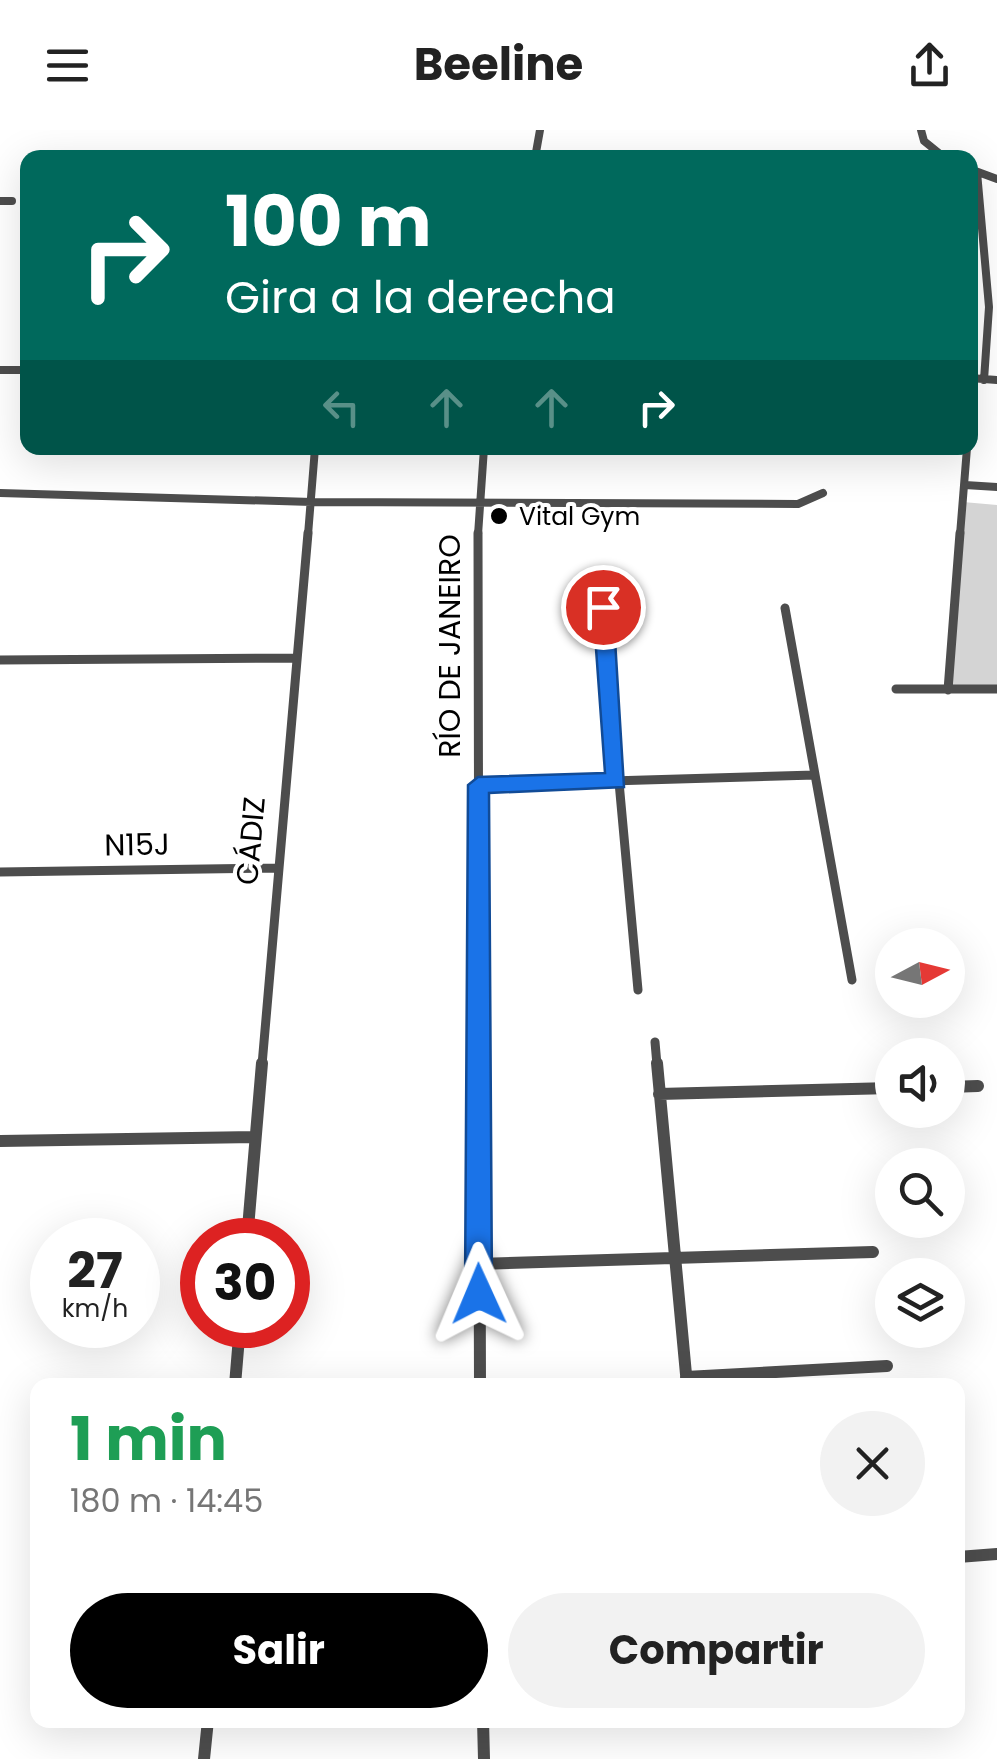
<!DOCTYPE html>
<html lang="es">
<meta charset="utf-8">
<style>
:root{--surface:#fff;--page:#f2f2f2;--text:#222;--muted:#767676;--accent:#000}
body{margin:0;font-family:Poppins,sans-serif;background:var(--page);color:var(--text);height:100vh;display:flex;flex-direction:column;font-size:38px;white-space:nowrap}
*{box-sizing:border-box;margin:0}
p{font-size:32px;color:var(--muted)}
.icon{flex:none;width:55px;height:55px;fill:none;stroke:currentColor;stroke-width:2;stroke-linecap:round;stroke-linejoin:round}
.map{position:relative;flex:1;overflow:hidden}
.details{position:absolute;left:30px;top:1248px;width:935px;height:350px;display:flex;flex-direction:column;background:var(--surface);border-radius:20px;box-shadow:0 10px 40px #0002}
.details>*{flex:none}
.top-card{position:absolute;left:20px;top:20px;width:958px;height:305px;border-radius:20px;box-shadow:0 10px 40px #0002;background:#00695c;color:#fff;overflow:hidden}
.needle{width:65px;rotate:83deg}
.controls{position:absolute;left:875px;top:798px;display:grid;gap:20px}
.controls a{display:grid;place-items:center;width:90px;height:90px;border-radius:50%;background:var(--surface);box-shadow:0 10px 40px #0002;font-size:50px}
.speed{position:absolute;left:30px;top:1088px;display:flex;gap:20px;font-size:50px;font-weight:700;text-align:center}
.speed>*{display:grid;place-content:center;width:130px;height:130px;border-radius:50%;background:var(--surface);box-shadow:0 10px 40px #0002;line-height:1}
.speed small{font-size:25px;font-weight:400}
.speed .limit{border:15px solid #d22;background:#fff;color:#111}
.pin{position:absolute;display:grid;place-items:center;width:85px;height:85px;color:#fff;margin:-42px;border:5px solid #fff;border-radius:50%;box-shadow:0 2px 10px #0007}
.me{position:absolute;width:110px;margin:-55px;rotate:359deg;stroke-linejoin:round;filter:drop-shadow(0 0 8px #0008)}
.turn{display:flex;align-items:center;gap:35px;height:210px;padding:0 40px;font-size:45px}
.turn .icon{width:130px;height:130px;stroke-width:2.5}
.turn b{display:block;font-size:70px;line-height:85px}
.lanes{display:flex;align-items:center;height:95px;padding:0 40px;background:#0003;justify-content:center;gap:50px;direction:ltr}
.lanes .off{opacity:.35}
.round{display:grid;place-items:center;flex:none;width:105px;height:105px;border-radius:52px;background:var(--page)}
.headline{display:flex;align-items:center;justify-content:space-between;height:170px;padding:0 40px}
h1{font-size:60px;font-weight:700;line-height:75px;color:#1e9e55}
.primary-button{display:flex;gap:20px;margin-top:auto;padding:20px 40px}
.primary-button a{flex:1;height:115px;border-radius:60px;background:var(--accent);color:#fff;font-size:40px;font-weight:700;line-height:115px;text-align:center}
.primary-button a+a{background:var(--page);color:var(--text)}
header{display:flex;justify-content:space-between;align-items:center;height:130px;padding:0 40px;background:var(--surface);font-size:45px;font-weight:700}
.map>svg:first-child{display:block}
.green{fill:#d4d4d4}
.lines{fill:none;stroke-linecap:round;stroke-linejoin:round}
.street-far2{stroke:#4d4d4d;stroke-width:8}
.street-far1{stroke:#4d4d4d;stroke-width:9}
.street{stroke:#4d4d4d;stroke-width:12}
.route{fill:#1a73e8;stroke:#114b97;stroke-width:2.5}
.poi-dot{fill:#000;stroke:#fff;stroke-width:4}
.labels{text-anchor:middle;stroke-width:8;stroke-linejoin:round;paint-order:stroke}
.far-poi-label{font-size:25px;fill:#000;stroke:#fff;text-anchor:start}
.street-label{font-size:30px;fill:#000;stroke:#fff}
</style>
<header><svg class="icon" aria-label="menu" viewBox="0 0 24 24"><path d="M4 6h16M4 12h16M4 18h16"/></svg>Beeline<svg class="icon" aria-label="share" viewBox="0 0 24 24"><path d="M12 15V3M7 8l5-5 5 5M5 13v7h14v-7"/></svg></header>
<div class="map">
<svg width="997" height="1629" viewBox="0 0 997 1629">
<rect width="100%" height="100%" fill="#fff"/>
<path class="green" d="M963,372l34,3v184l-49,1z"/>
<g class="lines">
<path class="street-far2" d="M921,0l3,11 21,17
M535,28l5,-28
M970,39l27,10
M977,42l12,135 -5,73
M0,71h12
M0,240h28
M970,248l27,2
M970,267l1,-19
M965,355l32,2
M0,363l312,9 486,2 25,-11
M308,405l7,-87
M478,405l6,-87
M960,405l7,-87"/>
<path class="street-far1" d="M478,403l1,532
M603,477l35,383
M785,478l67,372
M0,530l296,-2
M896,559h101
M948,560l12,-157
M478,655l337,-10
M0,742l275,-4
M655,912l2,23
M262,935l46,-532"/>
<path class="street" d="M479,933l1,322
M657,933l30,322
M948,957l30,-1
M659,964l233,-6
M0,1011l255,-4
M247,1110l15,-177
M478,1134l395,-12
M686,1247l201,-11
M235,1255l5,-60
M958,1427l39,-3
M483,1590l1,39
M204,1629l4,-39"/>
</g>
<path class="route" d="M603,470l10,7 11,180 -135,6 3,501 -4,10 -9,4 -10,-4 -4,-10 3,-509 10,-8 127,-4 -12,-166z"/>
<circle class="poi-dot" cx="499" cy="386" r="10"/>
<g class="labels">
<g class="far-poi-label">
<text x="519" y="395">Vital Gym</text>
</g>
<g class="street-label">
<text transform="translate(450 516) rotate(-90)" y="10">RÍO DE JANEIRO</text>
<text transform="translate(251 711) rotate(-85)" y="10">CÁDIZ</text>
<text transform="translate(137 715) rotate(-1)" y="10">N15J</text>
</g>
</g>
</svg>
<div class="controls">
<a><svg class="needle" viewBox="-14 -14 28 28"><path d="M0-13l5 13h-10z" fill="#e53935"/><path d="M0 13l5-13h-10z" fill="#767676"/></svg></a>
<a><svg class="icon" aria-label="sound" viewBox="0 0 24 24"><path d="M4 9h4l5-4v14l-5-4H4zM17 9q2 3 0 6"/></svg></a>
<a><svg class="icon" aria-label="search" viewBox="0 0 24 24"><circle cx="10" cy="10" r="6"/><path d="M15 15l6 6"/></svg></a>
<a><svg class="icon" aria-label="layers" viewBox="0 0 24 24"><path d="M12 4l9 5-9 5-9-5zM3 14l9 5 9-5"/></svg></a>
</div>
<div class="speed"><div>27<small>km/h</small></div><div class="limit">30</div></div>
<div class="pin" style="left:603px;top:477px;background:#d93025"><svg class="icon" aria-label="arrive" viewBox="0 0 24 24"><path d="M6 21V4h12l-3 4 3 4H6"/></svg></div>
<svg class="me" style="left:479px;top:1164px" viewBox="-20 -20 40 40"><path d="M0-17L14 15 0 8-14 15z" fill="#1a73e8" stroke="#fff" stroke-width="4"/></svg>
<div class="top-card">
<div class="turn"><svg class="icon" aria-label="right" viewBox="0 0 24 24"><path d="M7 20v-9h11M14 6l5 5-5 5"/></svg><div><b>100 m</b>Gira a la derecha</div></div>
<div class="lanes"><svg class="icon off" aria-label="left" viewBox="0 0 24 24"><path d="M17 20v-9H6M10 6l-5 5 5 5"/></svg><svg class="icon off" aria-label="ahead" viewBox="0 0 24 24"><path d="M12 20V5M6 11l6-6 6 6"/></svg><svg class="icon off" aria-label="ahead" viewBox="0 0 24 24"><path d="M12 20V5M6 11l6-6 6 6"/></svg><svg class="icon" aria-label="right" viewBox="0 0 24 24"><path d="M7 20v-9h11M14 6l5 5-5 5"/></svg></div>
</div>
<section class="details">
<div class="headline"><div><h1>1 min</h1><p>180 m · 14:45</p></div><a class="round"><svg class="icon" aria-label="close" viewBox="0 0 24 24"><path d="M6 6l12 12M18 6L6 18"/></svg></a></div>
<div class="primary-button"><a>Salir</a><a>Compartir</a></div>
</section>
</div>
